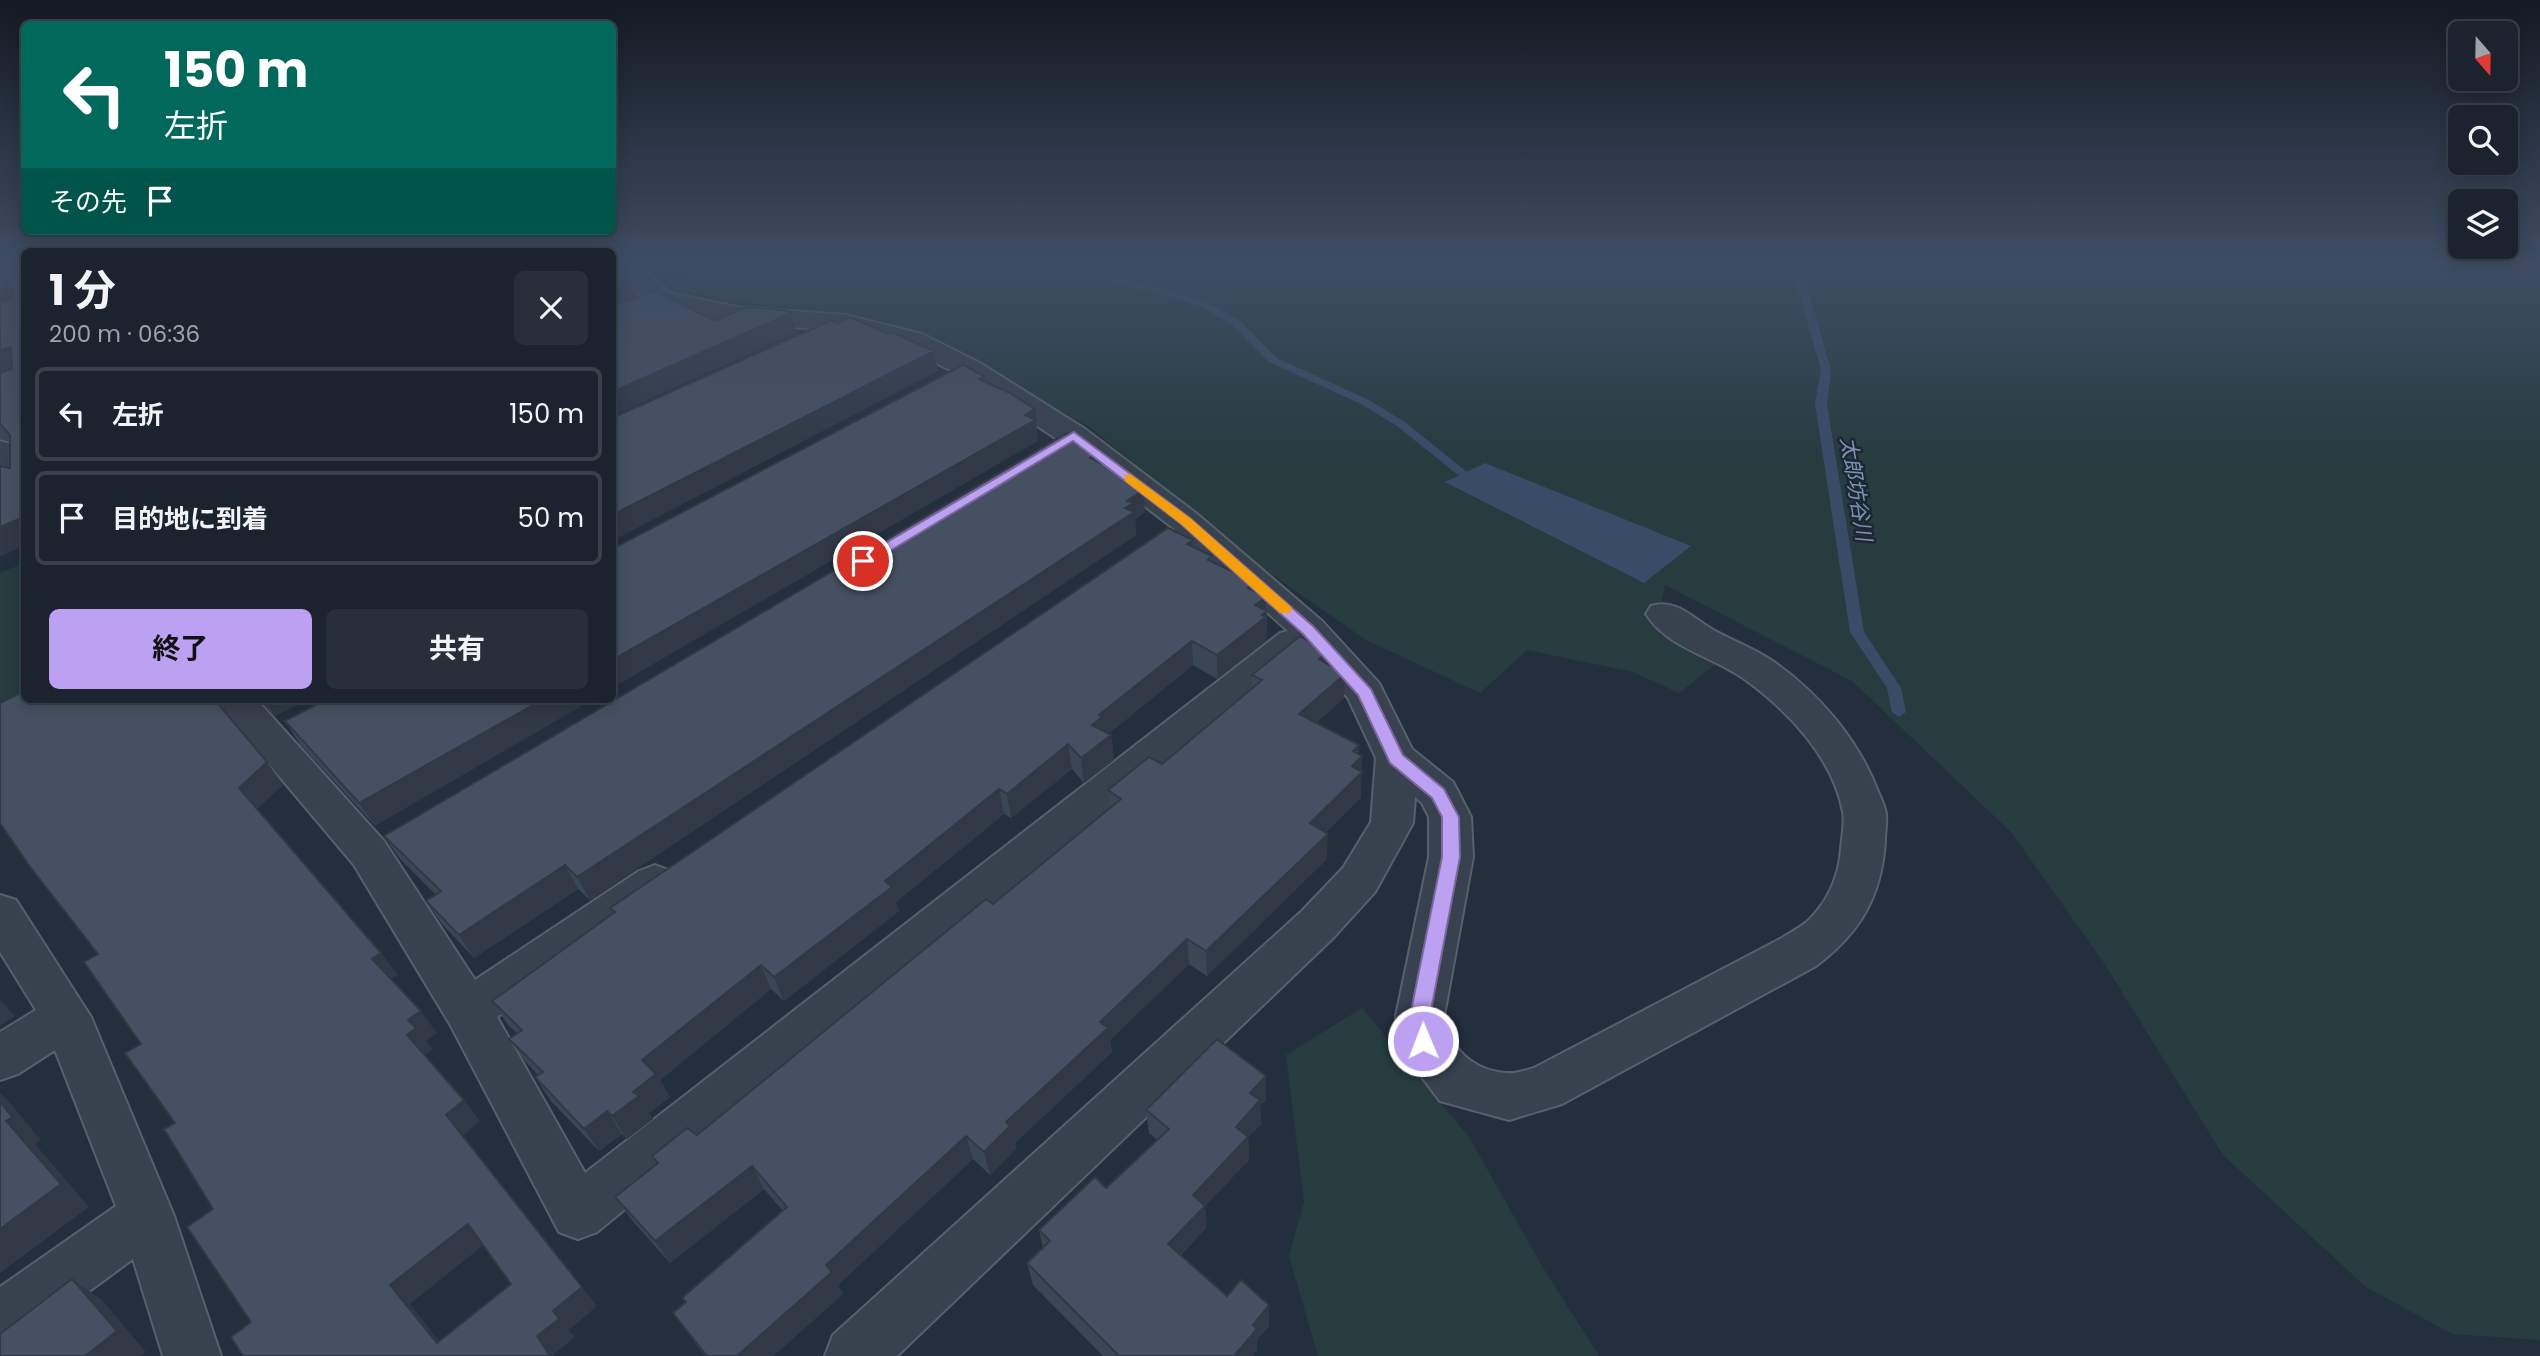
<!DOCTYPE html>
<html lang="ja">
<meta charset="utf-8">
<style>
:root{--surface:#1b232e;--page:#282f3a;--text:#f1f3f6;--muted:#a0a4aa;--line:#39404a;--accent:#bca0f2}
body{margin:0;font-family:Poppins,"Noto Sans JP",sans-serif;background:var(--page);color:var(--text);height:100vh;display:flex;flex-direction:column;font-size:26px;white-space:nowrap}
*{box-sizing:border-box;margin:0}
p{font-size:23px;color:var(--muted)}
.icon{flex:none;width:38px;height:38px;fill:none;stroke:currentColor;stroke-width:2;stroke-linecap:round;stroke-linejoin:round}
.map{position:relative;flex:1;overflow:hidden}
.panel{position:absolute;left:21px;top:248px;width:595px;height:455px;display:flex;flex-direction:column;background:var(--surface);border-radius:10px;box-shadow:0 4px 18px #0003,0 0 0 2px var(--line)}
.panel>*{flex:none}
.hud{position:absolute;left:21px;top:21px;width:595px;height:214px;border-radius:10px;box-shadow:0 4px 18px #0003,0 0 0 2px var(--line);background:#00695c;color:#fff;overflow:hidden}
.needle{width:46px;rotate:160deg}
.tools{position:absolute;left:2448px;top:21px;display:grid;gap:14px}
.tools a{display:grid;place-items:center;width:70px;height:70px;border-radius:10px;background:var(--surface);box-shadow:0 4px 18px #0003,0 0 0 2px var(--line);font-size:35px}
.pin{position:absolute;display:grid;place-items:center;width:60px;height:60px;color:#fff;margin:-30px;border:4px solid #fff;border-radius:50%;box-shadow:0 2px 7px #0007}
.me{position:absolute;width:77px;margin:-38px;rotate:359deg;stroke-linejoin:round;filter:drop-shadow(0 0 5px #0008)}
.turn{display:flex;align-items:center;gap:24px;height:147px;padding:0 28px;font-size:32px}
.turn .icon{width:91px;height:91px;stroke-width:2.5}
.turn b{display:block;font-size:49px;line-height:60px}
.then{display:flex;align-items:center;height:66px;padding:0 28px;background:#0003;gap:14px;font-size:26px}
.round{display:grid;place-items:center;flex:none;width:74px;height:74px;border-radius:10px;background:var(--page)}
.head{display:flex;align-items:center;justify-content:space-between;height:119px;padding:0 28px}
h1{font-size:42px;font-weight:700;line-height:52px}
.cta{display:flex;gap:14px;margin-top:auto;padding:14px 28px}
.cta a{flex:1;height:80px;border-radius:10px;background:var(--accent);color:#111;font-size:28px;font-weight:700;line-height:80px;text-align:center}
.cta a+a{background:var(--page);color:var(--text)}
ul{padding:0;list-style:none}
li{display:flex;align-items:center;gap:21px;height:94px;margin:0 14px 10px;padding:0 14px;border:4px solid var(--line);border-radius:10px}
li div{flex:1}
li b{display:block;font-size:26px}
li em{font-style:normal}
.map>svg:first-child{display:block}
.green{fill:#263c3f}
.water{fill:#394c67}
.lines{fill:none;stroke-linecap:round;stroke-linejoin:round}
.stream{fill:#394c67;fill-rule:evenodd}
.minor-casing{stroke:#565f6c;stroke-width:4}
.minor{fill:#38414e;fill-rule:evenodd}
.wall{fill:#3b4654}
.shaded-wall{fill:#303945}
.building{fill:#455162;stroke:#303945;stroke-width:2;fill-rule:evenodd}
.route{fill:#bca0f2;stroke:#7a689d;stroke-width:2}
.slow{fill:#f59e0b}
.labels{text-anchor:middle;stroke-width:5;stroke-linejoin:round;paint-order:stroke}
.water-label{font-size:21px;font-style:italic;fill:#7c92b1;stroke:#1d2633}
</style>
<div class="map">
<svg width="2540" height="1356" viewBox="0 0 2540 1356">
<rect width="100%" height="100%" fill="#242f3e"/>
<path class="green" d="M701,267h1839v1073l-88,-6 -86,-47 -143,-132 -119,-192 -93,-131 -159,-151 -187,-96 -9,44 61,34 -38,30 -46,-21 -106,-22 -47,43 -114,-53 -122,-85 -154,-128 -171,-95 -54,-16 -94,-10 -103,-17z
M24,563v137l-24,25v-152z
M1362,1008l107,129 73,129 57,90h-281l-29,-100 15,-54 -18,-147z"/>
<path class="water" d="M1485,463l206,83 -47,37 -199,-101z"/>
<g class="lines">
<path class="stream" d="M1058,267h17l130,34 35,20 37,37 92,42 36,22 63,51 -2,2h-8l-61,-49 -36,-22 -92,-42 -37,-37 -33,-20z
M1787,267h10l8,12 26,91 -4,34 37,228 37,56 5,24 -7,5 -7,-5 -5,-24 -37,-56 -35,-228 6,-34 -26,-91z"/>
<g class="minor-casing">
<path id="minor" d="M612,267h28l30,26 67,14 109,8 76,19 58,29 105,66 112,85 125,107 57,62 33,66 41,33 18,35 2,40 -29,159c5,33 30,55 63,57 9,1 19,-3 27,-5l248,-130c9,-6 19,-11 27,-18 19,-19 30,-44 32,-71 1,-12 4,-26 2,-37 -10,-54 -54,-100 -96,-131 -31,-24 -79,-32 -101,-67l5,-8c27,-8 43,14 66,26 19,10 40,18 57,30 44,31 83,76 103,127 3,7 8,17 9,25 1,8 -1,18 -1,26 -3,56 -25,93 -69,126l-254,138 -53,16 -69,-19 -34,-45 -8,-15 -2,-25 33,-159v-40l-7,-14 -7,-6 -2,26 -38,69 -41,45 -437,419h-72l8,-21 469,-424 41,-43 28,-46 5,-64 -28,-60 -42,-47 -709,581 -19,7 -19,-7 -108,-206 -97,-161 -139,-165h42l127,141 91,139 164,-109 16,-6 16,6 6,12 -6,12 -174,122 88,156 695,-540 8,-2 -115,-103 -110,-85 -103,-68 -58,-29 -57,-15 -108,-8 -41,-6 -46,-12 -35,-32z
M0,441l11,3 13,14v29l-11,-3 -13,-14z
M0,895l16,5 75,117 83,199 47,140h-58l-30,-97 -113,83 -20,9v-64l116,-81 -61,-156 -37,24 -18,6v-48l36,-22 -36,-58z"/>
</g>
<use href="#minor" class="minor"/>
</g>
<path class="wall" d="M0,267l24,279 -14,-78v-26l-10,-3z
M1099,462l35,18v6l9,4 2,22 -10,7 1,16 -546,365 -12,-11 -104,69 -32,-34 -16,-23 10,-6 -36,-36 -16,-23z
M1193,547l19,9v6l43,29 11,6v13l1,1 -1,30 -49,38 -24,-14 -85,69 3,1 3,25 -30,23 -12,-14 -61,49 -7,-4 -108,88 3,9 -115,90 -13,-12 -111,91 10,17 -21,16 4,6 -26,20 -5,-5 -23,17 -48,-50 -16,-24 3,-2 -12,-13 -17,-23 8,-6 -9,-8 -16,-24 121,-87 -3,-6z
M1327,652v11l17,35 -28,25 43,22 -1,9 3,18v25l-36,36 2,26 -120,117 -18,-12 -79,76 2,12 -97,91 1,6 -26,26 -17,-16 -135,126 5,9 -70,62h-68l-32,-43 12,-10 -3,-5 101,-87 -19,-22 -94,74 -39,-44 -16,-22 41,-33 -4,-8 45,-21 296,-231 117,-96 -2,-18 54,-26 90,-75v-14z
M260,700h46l-31,16z
M325,700l50,126 -75,-82 -15,-23z
M1266,1076v24l-6,6 1,18 -13,13 1,23 -44,46 1,22 -25,27 46,41 42,9v21l-12,14v10l-5,6h-149l-70,-71 -6,-22 16,-15 -4,-18 67,-42 51,-48 -8,-7 -3,-23z"/>
<path class="shaded-wall" d="M630,277l7,19 -25,10v-22z
M12,278l12,18 -24,9v-23z
M791,313l5,20 -184,83v-24z
M11,347l13,18 -24,10v-25z
M934,351l4,20 -326,170v-26z
M1035,409l3,32 -426,247v-28z
M1098,453l3,22 -11,-17z
M1134,480l1,15 8,-5 2,22 -10,7 1,16 -546,365 -13,-23 548,-369 4,-25z
M24,517v29l-24,10v-29z
M1193,540l1,23 -7,-19z
M1255,582v25l-7,-19z
M1266,597v15l1,-1 -1,30 -49,38v-24l38,-50z
M1192,641l1,24 -88,72 6,-2 3,25 -30,23 -3,-25 11,-33 7,-10z
M1327,652l-1,25 -7,-18z
M1345,674l-1,24 -46,40 1,-24z
M264,700h42l-31,16z
M542,700h50l-217,126 -16,-23z
M1068,744l4,25 -61,49 -4,-24z
M1359,745l-1,16 4,-5 -1,41 -52,51 1,-25 43,-72z
M267,762l16,23 -27,25 -17,-22z
M999,789l5,25 -108,88 3,9 -115,90 -10,-24 111,-96z
M1328,834l-1,25 -120,117 -1,-25z
M565,865l13,24 -104,69 -15,-23z
M1187,939l2,25 -79,76 2,12 -97,91 1,6 -26,26 -6,-23 22,-30 94,-100z
M381,953l17,22 -10,6 -16,-22z
M761,965l10,24 -111,91 10,17 -21,16 4,6 -26,20 -15,-23 21,-24 9,-32z
M0,999l15,17 -15,10z
M421,1011l16,22 -11,8 7,8 -10,7 -16,-21 1,-15z
M1266,1076v24l-6,6 1,18 -13,13 1,23 -44,46 1,22 -36,37 -2,-21 25,-49 43,-68 14,-34z
M0,1093l5,4 36,43 -6,4 54,63 -89,66v-44l6,-108 -6,-19z
M464,1100l16,21 -17,15 134,170 -28,24 6,7 -22,18 1,1h-4l-13,-20 -91,-221z
M607,1111l15,23 -23,17 -15,-22z
M966,1136l7,23 -135,126 5,9 -70,62h-36l89,-91z
M752,1166l12,23 -94,74 -15,-22z
M468,1224l17,20 -75,60 41,52 -14,-13 -47,-58z
M72,1279l30,21 44,52 -5,4h-56z
M1269,1305v21l-12,14v10l-5,6h-18l19,-31z"/>
<path class="building" d="M0,267h24v250l-24,10v-61l10,2v-33l-10,-11v-51l12,-4 -1,-22 -11,3v-48l13,-3 -1,-21 -12,4z
M612,267h4l14,10 -18,7z
M656,291l59,30 31,-14 39,3 6,3 -179,79v-86z
M850,317l38,17 4,-2 42,19 -322,164v-97l220,-98 5,3z
M963,365l21,11 -5,3 31,14 25,16 -10,6 10,5 -423,240v-113h4z
M1065,434l33,19 -8,5 42,20 2,2 -5,3 14,7 -16,11 6,2 -8,5 9,4 -557,365 -12,-12 -106,70 -33,-34 15,-10 -57,-55z
M1168,528l25,12 -6,4 25,12 -4,4 47,22 -7,6 18,9 -11,8 12,6 -5,4 4,2 -49,38 -25,-14 -93,74 3,2 -10,8 19,10 -30,23 -13,-14 -61,50 -8,-5 -114,92 7,6 -118,90 -13,-12 -119,95 14,14 -23,18 6,4 -27,20 -5,-5 -23,18 -49,-52 8,-5 -34,-33 13,-9 -30,-29 123,-89 -5,-4z
M1300,636l27,16 -8,7 26,15 -46,40 60,31 -6,6 9,5 -10,10 10,6 -52,51 18,11 -122,117 -19,-12 -87,83 8,6 -102,94 4,4 -26,26 -18,-16 -140,129 6,7 -95,84h-30l-34,-43 13,-11 -4,-4 105,-91 -35,-41 -97,75 -40,-44 43,-34 -6,-7 35,-28 10,7 289,-236 7,5 128,-105 -13,-9 41,-33 13,7 100,-84 -10,-5z
M24,691v9h191l52,62 -28,26 142,165 -9,6 49,52 -13,9 8,8 -9,7 57,65 -18,15 136,172 -29,24 6,8 -22,17 13,20h-307l-12,-19 20,-15 -64,-95 26,-18 -49,-80 11,-6 -50,-70 16,-9 -57,-82 14,-8 -70,-90 -28,-41v-120zM468,1224l43,60 -74,59 -47,-58z
M325,700h217l-183,103 -74,-82z
M1217,1039l49,37 -16,17 10,7 -24,27 12,10 -55,58 12,11 -37,38 59,52 14,-16 28,25 -16,20 4,4 -23,27h-115l-92,-93 23,-22 -11,-11 56,-53 11,11 63,-59 -23,-19z
M0,1102l12,15 -6,4 55,63 -61,45z
M72,1279l45,52 -32,25h-85v-22z"/>
<linearGradient id="sky" x2="0" y2="1"><stop stop-color="#141a22"/><stop offset="0.58" stop-color="#3f4d63"/><stop offset="1" stop-color="#3f4d63" stop-opacity="0"/></linearGradient>
<rect width="2540" height="457" fill="url(#sky)"/>
<path class="route" d="M1074,432l116,86 124,109 57,62 32,66 41,34 15,28 1,40 -30,159 3,25 -3,6 -7,3 -7,-3 -6,-31 32,-159v-40l-10,-19 -42,-35 -32,-68 -55,-61 -122,-110 -108,-83 -205,123 -5,1 -8,-4z"/>
<path class="slow" d="M1130,474l60,44 100,88 2,3 -2,4h-10l-99,-89 -56,-43v-6z"/>
<g class="labels">
<g class="water-label">
<text transform="translate(1856 489) rotate(81)" y="7">太郎坊谷川</text>
</g>
</g>
</svg>
<div class="tools">
<a><svg class="needle" viewBox="-14 -14 28 28"><path d="M0-13l5 13h-10z" fill="#e53935"/><path d="M0 13l5-13h-10z" fill="#a0a4aa"/></svg></a>
<a><svg class="icon" aria-label="search" viewBox="0 0 24 24"><circle cx="10" cy="10" r="6"/><path d="M15 15l6 6"/></svg></a>
<a><svg class="icon" aria-label="layers" viewBox="0 0 24 24"><path d="M12 4l9 5-9 5-9-5zM3 14l9 5 9-5"/></svg></a>
</div>
<div class="pin" style="left:863px;top:561px;background:#d93025"><svg class="icon" aria-label="arrive" viewBox="0 0 24 24"><path d="M6 21V4h12l-3 4 3 4H6"/></svg></div>
<svg class="me" style="left:1423px;top:1041px" viewBox="-20 -20 40 40"><circle r="17" fill="#bca0f2" stroke="#fff" stroke-width="3"/><path d="M0-11L8 9 0 5-8 9z" fill="#fff"/></svg>
<div class="hud">
<div class="turn"><svg class="icon" aria-label="left" viewBox="0 0 24 24"><path d="M17 20v-9H6M10 6l-5 5 5 5"/></svg><div><b>150 m</b>左折</div></div>
<div class="then">その先<svg class="icon" aria-label="arrive" viewBox="0 0 24 24"><path d="M6 21V4h12l-3 4 3 4H6"/></svg></div>
</div>
<section class="panel">
<div class="head"><div><h1>1 分</h1><p>200 m · 06:36</p></div><a class="round"><svg class="icon" aria-label="close" viewBox="0 0 24 24"><path d="M6 6l12 12M18 6L6 18"/></svg></a></div>
<ul>
<li><svg class="icon" aria-label="left" viewBox="0 0 24 24"><path d="M17 20v-9H6M10 6l-5 5 5 5"/></svg><div><b>左折</b></div><em>150 m</em></li>
<li><svg class="icon" aria-label="arrive" viewBox="0 0 24 24"><path d="M6 21V4h12l-3 4 3 4H6"/></svg><div><b>目的地に到着</b></div><em>50 m</em></li>
</ul>
<div class="cta"><a>終了</a><a>共有</a></div>
</section>
</div>
